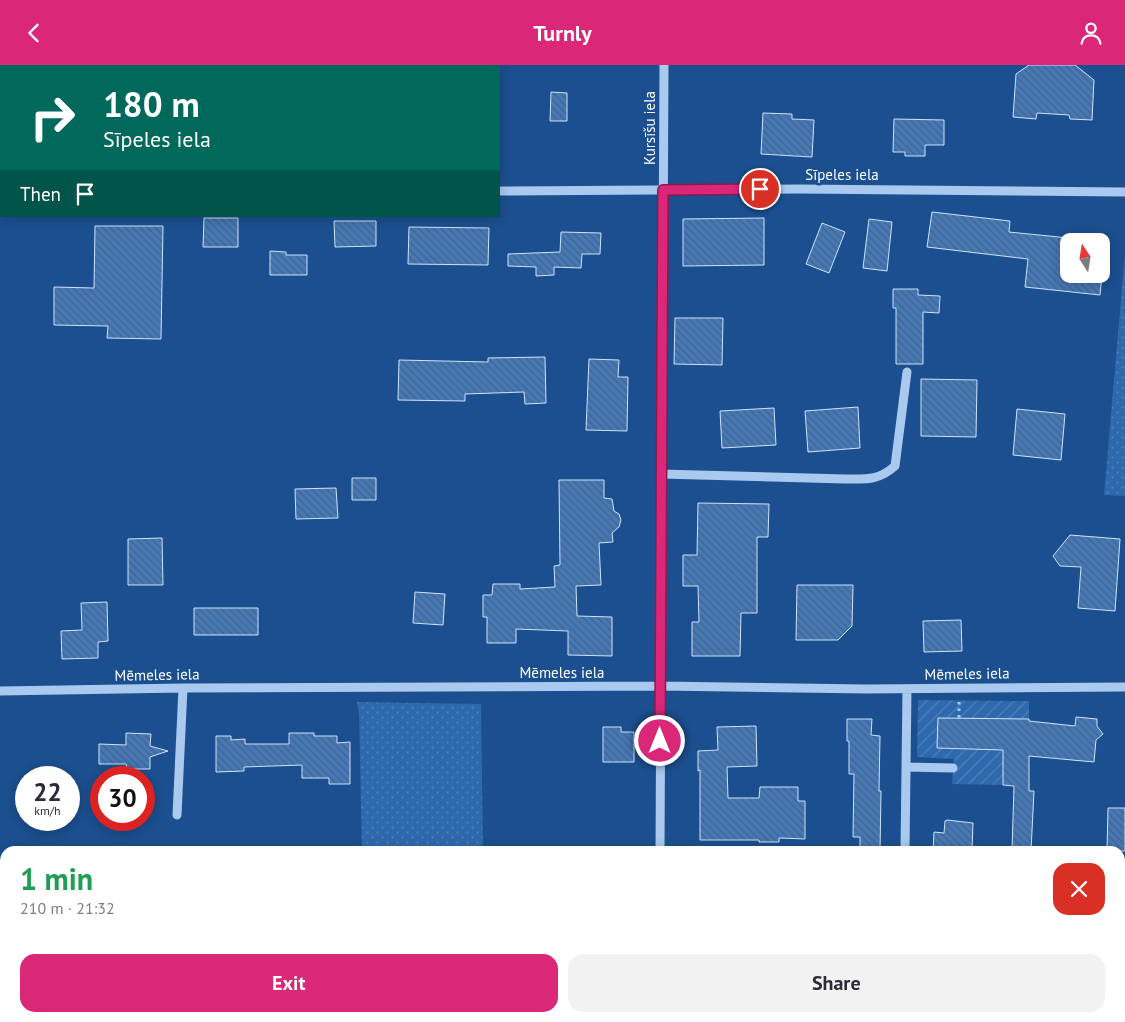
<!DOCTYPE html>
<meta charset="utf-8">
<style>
:root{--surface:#fff;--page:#f2f2f3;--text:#2b2b33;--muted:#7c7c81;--accent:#db2777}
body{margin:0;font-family:"PT Sans",sans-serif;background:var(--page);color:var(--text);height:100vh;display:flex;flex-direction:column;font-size:19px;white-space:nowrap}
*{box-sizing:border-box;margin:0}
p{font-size:16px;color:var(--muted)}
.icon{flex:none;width:28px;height:28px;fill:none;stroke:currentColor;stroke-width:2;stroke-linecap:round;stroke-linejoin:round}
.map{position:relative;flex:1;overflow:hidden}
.side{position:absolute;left:0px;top:781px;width:1125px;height:176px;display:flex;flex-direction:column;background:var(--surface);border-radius:15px 15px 0 0;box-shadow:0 2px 12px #0003}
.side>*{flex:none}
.hud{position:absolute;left:0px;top:0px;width:500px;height:152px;box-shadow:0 2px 12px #0003;background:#00695c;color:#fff;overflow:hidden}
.needle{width:32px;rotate:348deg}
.buttons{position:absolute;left:1060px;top:168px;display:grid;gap:10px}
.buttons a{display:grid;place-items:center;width:50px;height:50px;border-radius:10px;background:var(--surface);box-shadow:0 2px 12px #0003;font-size:25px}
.speed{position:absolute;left:15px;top:701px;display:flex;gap:10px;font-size:25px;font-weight:700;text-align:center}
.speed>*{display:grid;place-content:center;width:65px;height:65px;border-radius:50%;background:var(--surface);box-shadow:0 2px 12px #0003;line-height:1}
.speed small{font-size:12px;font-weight:400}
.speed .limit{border:8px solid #d22;background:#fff;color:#111}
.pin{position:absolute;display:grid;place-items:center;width:42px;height:42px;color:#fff;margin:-21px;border:2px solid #fff;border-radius:50%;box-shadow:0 1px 5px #0007}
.me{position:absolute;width:55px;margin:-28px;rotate:0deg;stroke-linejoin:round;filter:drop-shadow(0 0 4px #0008)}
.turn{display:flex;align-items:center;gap:18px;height:105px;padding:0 20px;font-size:22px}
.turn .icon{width:65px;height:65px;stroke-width:2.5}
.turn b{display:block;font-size:35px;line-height:42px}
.then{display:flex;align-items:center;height:48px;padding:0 20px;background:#0003;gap:10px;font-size:19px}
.round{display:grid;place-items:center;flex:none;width:52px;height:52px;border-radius:15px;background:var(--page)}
.overview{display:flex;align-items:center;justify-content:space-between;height:85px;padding:0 20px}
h1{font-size:30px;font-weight:600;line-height:38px;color:#1e9e55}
.action{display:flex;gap:10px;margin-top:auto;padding:10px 20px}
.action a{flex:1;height:58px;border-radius:15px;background:var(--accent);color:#fff;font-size:20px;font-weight:600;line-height:58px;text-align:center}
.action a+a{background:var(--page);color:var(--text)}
header{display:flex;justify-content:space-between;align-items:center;height:65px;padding:0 20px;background:var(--accent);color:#fff;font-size:22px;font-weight:600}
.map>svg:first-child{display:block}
.grass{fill:url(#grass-dots)}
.garden{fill:url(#garden-furrows)}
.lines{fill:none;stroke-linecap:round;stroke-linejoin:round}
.stream{stroke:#9cc4f0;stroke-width:6}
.building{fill:url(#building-back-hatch);stroke:#cfe3fa}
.path{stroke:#a9c9ee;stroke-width:3;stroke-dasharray:2.5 4;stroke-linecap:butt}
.minor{stroke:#a9c9ee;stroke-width:9}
.route-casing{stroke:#8e194d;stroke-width:12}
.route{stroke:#db2777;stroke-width:9}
.labels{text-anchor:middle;stroke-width:5;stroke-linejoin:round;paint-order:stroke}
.street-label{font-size:15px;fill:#fff;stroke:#1b4f8f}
</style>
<header><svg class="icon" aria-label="back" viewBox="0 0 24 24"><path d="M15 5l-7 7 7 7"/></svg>Turnly<svg class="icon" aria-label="person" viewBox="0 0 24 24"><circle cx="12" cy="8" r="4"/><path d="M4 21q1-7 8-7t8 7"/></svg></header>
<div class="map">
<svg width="1125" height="957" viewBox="0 0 1125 957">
<defs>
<pattern id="grass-dots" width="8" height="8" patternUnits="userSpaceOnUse" patternTransform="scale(1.25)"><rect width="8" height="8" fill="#2e69ad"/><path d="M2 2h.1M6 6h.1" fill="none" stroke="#4d80b9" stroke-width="1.8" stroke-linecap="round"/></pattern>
<pattern id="garden-furrows" width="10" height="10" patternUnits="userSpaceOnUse" patternTransform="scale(1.25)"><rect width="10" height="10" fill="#2e69ad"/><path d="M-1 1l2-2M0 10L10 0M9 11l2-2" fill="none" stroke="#4d80b9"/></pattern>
<pattern id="building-back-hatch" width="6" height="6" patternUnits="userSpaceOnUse" patternTransform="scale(1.25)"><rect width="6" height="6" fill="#4478b7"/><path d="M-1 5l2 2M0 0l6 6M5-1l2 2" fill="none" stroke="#486282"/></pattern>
</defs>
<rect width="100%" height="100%" fill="#1b4f8f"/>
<path class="grass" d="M1125,188v243l-21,-1z
M357,637l124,2 2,147h-121l-3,-136z
M5,926v26h642v5h-647v-30z"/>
<path class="garden" d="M918,635l111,1v18h-26v66l-51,-1 2,-25 -37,-2z"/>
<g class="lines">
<path class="stream" d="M0,910h5"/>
</g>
<path class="building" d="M1029,0h46l19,15 -2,40 -22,-1 -1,-4 -32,-2 -1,6 -23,-2 3,-43z
M551,27l16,1v28h-17z
M763,48l29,1v5l22,1 -2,37 -51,-3z
M894,54l50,1v25h-19v11h-20v-4h-12z
M932,147l78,9 -1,11 60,6v36h33l-2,21 -75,-8 3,-28 -101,-12z
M204,153h34v29h-35z
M764,153v47l-81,1v-47z
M869,154l23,3 -5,49 -24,-3z
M334,156h42v25l-41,1z
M822,158l23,9 -16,41 -23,-9z
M95,161h68l-2,113 -54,-1 1,-12 -54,-1v-38l40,1z
M409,162l80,1 -1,37 -80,-1z
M561,167l40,1 -1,21h-18l-1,14 -27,-1v8l-18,1v-9l-28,-1v-12l52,-2z
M270,186l16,1v3h21v20h-37z
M893,224h25v6l22,1 -1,17 -16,-1v52h-27v-56h-3z
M675,253h48l-1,47 -48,-1z
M545,292l1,46 -21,1 -1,-12 -59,2v7l-67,-1 1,-40 89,2v-4z
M589,294l30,1 -1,17h10l-1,54 -41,-1z
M921,314l56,1 -1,57 -55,-1z
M858,342l2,41 -52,4 -3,-41z
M774,343l2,37 -54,3 -2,-37z
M1017,344l48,5 -4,46 -48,-5z
M352,413h24v22h-24z
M559,415h45v18l8,1 2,12 5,3 2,6 -2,7 -7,6 1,9 -14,1 2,42 -25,1 1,30 35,1v39l-44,-1v-24l-52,-2v14h-29v-26h-4v-22h9l1,-11h27v5l35,-2 -1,-21 6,-1z
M336,423l2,30 -42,1 -1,-30z
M698,438l71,1 -1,33h-11v76h-16l-1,43h-48v-34h7l-1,-36h-15v-31h14z
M1070,470l50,4 -5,72 -37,-3 3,-41 -21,-1 -7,-10z
M162,473l1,47h-35v-46z
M797,520h56l-1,41 -14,14h-42z
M415,527l30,2 -2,31 -30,-2z
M107,537l1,39 -10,1v16l-36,1 -1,-28 21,-1 -1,-27z
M194,543h64v27h-64z
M961,555l1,31 -38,1 -1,-31z
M1076,652l21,2v7l6,8 -7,6 -2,22 -65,-6v35h5l-3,60h-19l2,-65 -11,-1v-35l-66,-2 1,-30 91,1v2l46,5z
M847,654h25l-1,16 9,1 -1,55h2l-1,60h-20v-14h-7l1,-63h-5v-33h-2z
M756,661l1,40 -30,1 1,31h31l1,-11h38v14h7v38l-26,-1v4h-20v-2h-59v-70l-2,1v-20l20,-1 -1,-23z
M603,662h18v5h13v30h-31z
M126,668l25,1 -1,12 18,5 -18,6v12h-23l-1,-5h-27v-20l27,1z
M289,668h25v3h23v7l13,-1v42h-21v-6h-27v-13l-58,2v4l-28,1v-36h15v4l14,-1v5h44z
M1108,743h17v43h-18z
M947,755l26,3 -1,28h-39l1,-19 10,1 1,-12z"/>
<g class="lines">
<path class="path" d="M959,637v16
M1120,946l5,-9
M1114,957l3,-5"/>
<path class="minor" d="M0,121h1
M499,126l300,-2 326,3
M661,409l184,5c21,0 33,2 50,-13l12,-94
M0,626l183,-3 477,-2 206,3 259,-2
M906,702l47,1
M177,750l6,-127
M660,786l4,-786
M905,786l2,-162
M659,957v-5"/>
</g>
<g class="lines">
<g class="route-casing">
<path id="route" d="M660,676l3,-551 97,-1"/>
</g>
<use href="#route" class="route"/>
</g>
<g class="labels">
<g class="street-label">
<text transform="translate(650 63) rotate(-90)" y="5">Kursīšu iela</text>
<text x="842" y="115">Sīpeles iela</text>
<text x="562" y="613">Mēmeles iela</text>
<text transform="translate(967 609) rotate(-1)" y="5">Mēmeles iela</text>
<text transform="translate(157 610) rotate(-1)" y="5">Mēmeles iela</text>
</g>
</g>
</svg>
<div class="buttons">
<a><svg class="needle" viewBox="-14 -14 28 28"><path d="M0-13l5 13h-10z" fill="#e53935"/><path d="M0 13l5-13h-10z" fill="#7c7c81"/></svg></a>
</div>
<div class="speed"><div>22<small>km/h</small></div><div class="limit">30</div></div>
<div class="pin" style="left:760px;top:124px;background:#d93025"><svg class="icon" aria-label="arrive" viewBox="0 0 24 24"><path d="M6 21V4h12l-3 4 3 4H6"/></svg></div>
<svg class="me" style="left:660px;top:676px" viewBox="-20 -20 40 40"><circle r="17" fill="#db2777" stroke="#fff" stroke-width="3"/><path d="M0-11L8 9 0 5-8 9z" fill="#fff"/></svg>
<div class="hud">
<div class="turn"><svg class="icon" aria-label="right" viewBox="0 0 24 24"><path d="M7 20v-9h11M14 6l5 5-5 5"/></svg><div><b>180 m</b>Sīpeles iela</div></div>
<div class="then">Then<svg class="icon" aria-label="arrive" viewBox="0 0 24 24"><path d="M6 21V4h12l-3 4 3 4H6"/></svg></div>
</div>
<section class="side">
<div class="overview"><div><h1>1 min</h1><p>210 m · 21:32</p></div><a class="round" style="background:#d93025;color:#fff"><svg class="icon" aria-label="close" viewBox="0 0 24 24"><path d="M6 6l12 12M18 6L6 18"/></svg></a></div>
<div class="action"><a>Exit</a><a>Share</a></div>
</section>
</div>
